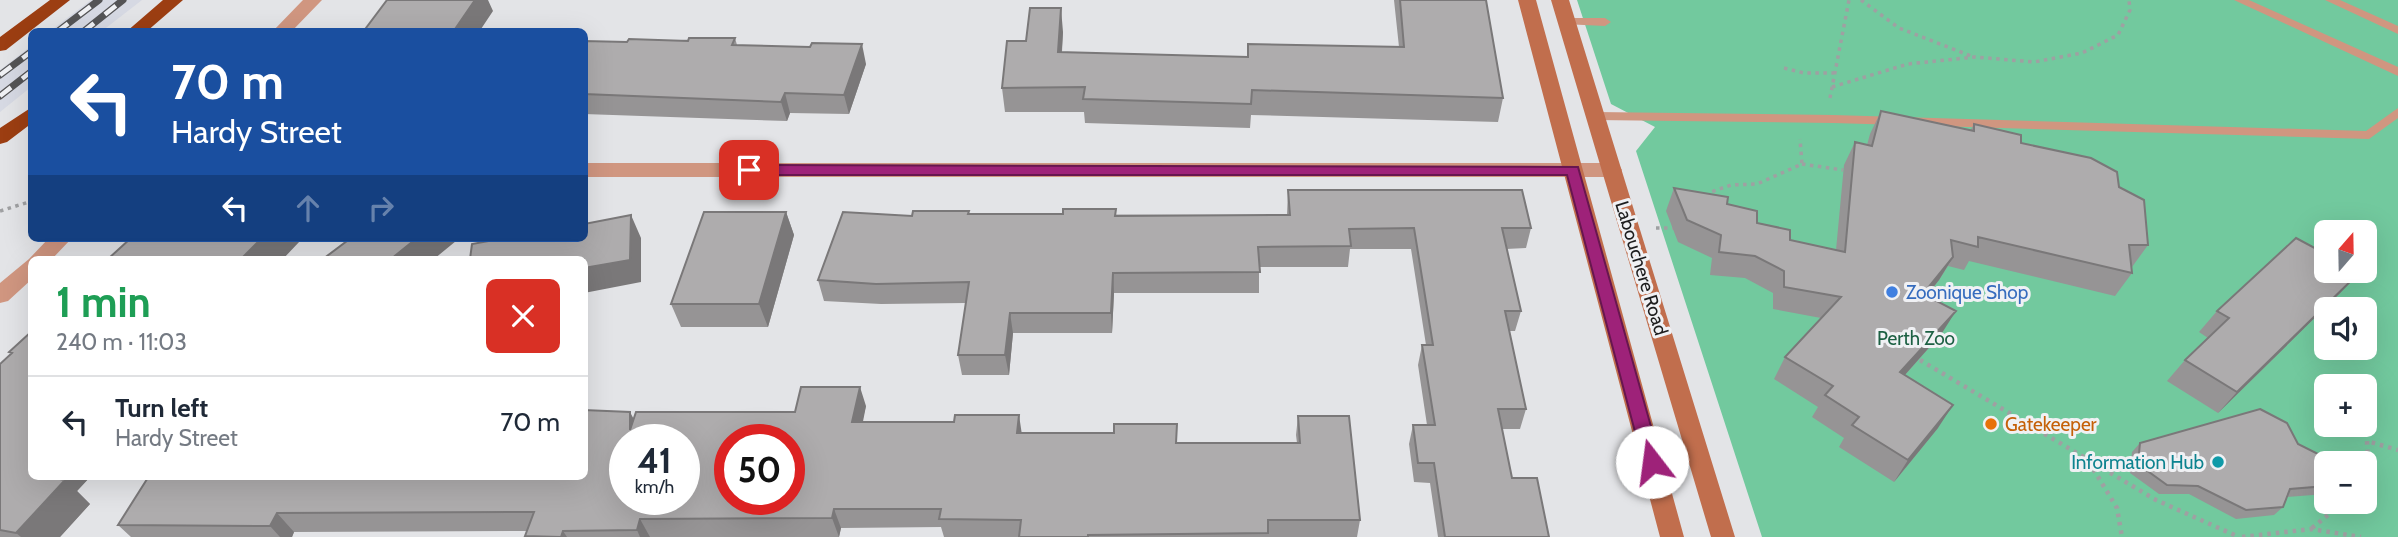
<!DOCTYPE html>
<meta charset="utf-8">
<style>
:root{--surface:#fff;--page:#f6f6f7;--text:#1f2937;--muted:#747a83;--line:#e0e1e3}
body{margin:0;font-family:Cabin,sans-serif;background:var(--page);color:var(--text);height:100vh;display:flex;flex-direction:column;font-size:26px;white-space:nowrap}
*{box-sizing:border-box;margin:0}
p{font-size:23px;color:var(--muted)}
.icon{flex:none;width:38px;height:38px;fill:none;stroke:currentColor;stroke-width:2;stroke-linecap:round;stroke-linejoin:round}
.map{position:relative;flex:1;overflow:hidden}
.side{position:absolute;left:28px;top:256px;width:560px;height:224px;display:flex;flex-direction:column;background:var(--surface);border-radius:10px;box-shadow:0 7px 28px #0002}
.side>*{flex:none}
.top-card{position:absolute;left:28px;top:28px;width:560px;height:214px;border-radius:10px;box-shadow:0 7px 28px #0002;background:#1a4fa0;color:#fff;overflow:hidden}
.needle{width:46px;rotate:20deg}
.tools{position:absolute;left:2314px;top:220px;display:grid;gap:14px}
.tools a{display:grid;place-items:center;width:63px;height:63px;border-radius:10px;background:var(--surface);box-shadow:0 7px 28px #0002;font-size:35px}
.speed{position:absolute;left:609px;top:424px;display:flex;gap:14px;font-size:35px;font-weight:700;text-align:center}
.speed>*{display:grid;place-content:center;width:91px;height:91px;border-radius:50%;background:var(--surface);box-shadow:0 7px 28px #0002;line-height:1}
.speed small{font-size:18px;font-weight:400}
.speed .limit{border:10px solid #d22;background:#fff;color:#111}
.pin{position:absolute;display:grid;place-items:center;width:60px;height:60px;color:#fff;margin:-30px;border-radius:14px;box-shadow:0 4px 10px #0006}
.me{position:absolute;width:77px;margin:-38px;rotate:345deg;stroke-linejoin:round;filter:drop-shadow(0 0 5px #0008)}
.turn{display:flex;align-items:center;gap:24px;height:147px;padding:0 28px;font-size:32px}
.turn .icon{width:91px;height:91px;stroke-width:2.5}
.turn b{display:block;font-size:49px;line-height:60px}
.lanes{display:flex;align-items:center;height:66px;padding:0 28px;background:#0003;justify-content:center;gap:35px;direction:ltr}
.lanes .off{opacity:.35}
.round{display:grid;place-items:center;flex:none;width:74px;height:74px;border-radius:10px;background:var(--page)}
.overview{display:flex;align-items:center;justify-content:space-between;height:119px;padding:0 28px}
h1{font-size:42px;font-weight:700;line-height:52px;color:#1e9e55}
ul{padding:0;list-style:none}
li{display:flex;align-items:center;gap:21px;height:91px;padding:0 28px;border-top:2px solid var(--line)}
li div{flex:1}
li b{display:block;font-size:26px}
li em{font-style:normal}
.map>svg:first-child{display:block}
.built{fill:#d6d9e3}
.green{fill:#72c99e;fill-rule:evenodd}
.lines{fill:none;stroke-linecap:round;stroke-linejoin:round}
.path-far1{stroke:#9fa0a2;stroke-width:3.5;stroke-dasharray:3.5 4.5;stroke-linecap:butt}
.path{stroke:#9fa0a2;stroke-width:4.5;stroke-dasharray:3.5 5;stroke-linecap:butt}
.service{fill:#d09680;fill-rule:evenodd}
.minor{fill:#d09680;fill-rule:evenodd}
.secondary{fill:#c16e4d;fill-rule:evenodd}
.motorway{fill:#9c3e12;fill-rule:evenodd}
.rail-casing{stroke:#545456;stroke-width:7}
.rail{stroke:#f0f1f4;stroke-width:4.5;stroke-dasharray:14;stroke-linecap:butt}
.wall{fill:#969495}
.shaded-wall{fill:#7a7879}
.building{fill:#aeacad;stroke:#7a7879;stroke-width:2;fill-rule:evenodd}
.route{fill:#9e2279;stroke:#67164f;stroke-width:2}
.shop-dot{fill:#3f7fe0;stroke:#f0f1f4;stroke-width:2.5}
.food-dot{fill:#e8710a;stroke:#f0f1f4;stroke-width:2.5}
.culture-dot{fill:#0f9aa8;stroke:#f0f1f4;stroke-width:2.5}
.labels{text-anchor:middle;stroke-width:6;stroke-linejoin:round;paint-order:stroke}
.street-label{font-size:19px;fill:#1d1d1e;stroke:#f0f1f4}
.shop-label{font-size:19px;fill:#366cbe;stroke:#f0f1f4;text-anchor:start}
.park-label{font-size:19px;fill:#1c6043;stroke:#f0f1f4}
.food-label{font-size:19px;fill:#c56008;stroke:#f0f1f4;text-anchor:start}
.culture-label{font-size:19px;fill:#0d838f;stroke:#f0f1f4;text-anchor:end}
</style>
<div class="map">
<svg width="2398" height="537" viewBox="0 0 2398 537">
<rect width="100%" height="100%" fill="#e3e4e7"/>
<path class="built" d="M91,0h51l-40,31h-52z
M31,46v41l-31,25v-42z"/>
<path class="green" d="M1577,0h821v537h-636l-126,-386 19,-24 -44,-23zM2326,233h38v38h-38zM2326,310h38v38h-38zM2326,387h38v38h-38zM2326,464h38v38h-38z"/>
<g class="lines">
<path class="path-far1" d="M1861,0l38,28 72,28
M1784,68l20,5h30
M1832,87l76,-23 67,-7 59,5 48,-9 36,-18 12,-25 -1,-10
M1830,98l19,-98
M1802,164l41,6
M1708,198l3,-6 20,-7 26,-1 45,-20 -2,-25
M0,211l32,-10
M1656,228h23"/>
<path class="path" d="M1920,360l236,140 83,37
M2089,462l28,46 5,29
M2364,469l4,-7 -1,-21 31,9
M2312,528l32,-26
M2242,537l69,-8 50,8"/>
<path class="service" d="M2234,0h15l149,67v9z
M2325,0h15l58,26v8z
M1567,18h38l6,4 -6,4 -42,-2 -2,-2z
M2398,108v10l-29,21 -536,-16 -237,-3 -6,-4 6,-4 237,3 533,16z"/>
<path class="minor" d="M303,0h19l-31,32h-19z
M584,163h1028l7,2 3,5 -3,5 -7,2h-1028z
M49,238h23l-20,21h-20v20l-24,22 -8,2v-20l29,-24z"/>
<path class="secondary" d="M1518,0h18l148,537h-24z
M1551,0h18l166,537h-24z"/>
<path class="motorway" d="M50,0h20l-64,50 -6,1v-14z
M163,0h20l-37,32h-20z
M32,107v16l-25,19 -7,2v-16z"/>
<g class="rail-casing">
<path id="rail" d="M57,32l42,-32
M83,32l40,-32
M0,75l32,-24
M0,96l32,-25"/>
</g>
<use href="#rail" class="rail"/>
</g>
<path class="wall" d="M1394,0h92l17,98 -5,24 -247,-7 -1,13 -165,-5 -1,-11h-79l-3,-24 24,-47 37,-9 -1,20 185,5 152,-10z
M735,38l2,7 129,19 -17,50 -59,-1 -3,8 -203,-7v-73l43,1z
M1881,111l89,20 4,-7 47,19 98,44 29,58 -16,22v6l-17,23 -146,-35 -5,9 -16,-4 -9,14 -13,16 16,37 -37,42 33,53 -44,54 -55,-35 5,-9 -32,-21 6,-10 -44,-28 11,-22 36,-39 -48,-9v-16l-28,-15 -35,-3 2,-17 -34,-16 -12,-31 8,-23 53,16 30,19 33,17 46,10 8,-85 11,-23 12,3 3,-11z
M1288,190l243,38 -5,20 -20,1 15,62 -6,20h-6l17,78 -6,20h-18l10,49 37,59h-111l-8,-54 -16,-1 -5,-38 4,-19h14l-9,-60 4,-20h4l-15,-96h-61l-2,18h-89v26h-145l-2,40h-99l-4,42h-47l-4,-20 8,-52 -85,1 -57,-3 -6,-21 94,-64 58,-2 317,1z
M786,212l8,23 -26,92h-87l-10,-23z
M2360,272l-20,21 -122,120 -51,-32 18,-21 23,-22 -9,-6 18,-21z
M32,331v145h59l-14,15 13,13 -30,33h-60v-173l11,-10 -2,-2z
M866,406l-4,16 315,21h120l-1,-8 2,-19 62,104 -3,17h-413l-3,-10 -100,1 -2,9h-314l2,-6 -233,1 -2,5h-161l-13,-12 466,-49 50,-57 161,-7z
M2140,443l186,21v30l-39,3 -4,10 -9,8 -38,4 -47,-25h-30l-29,-21 2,-21z"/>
<path class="shaded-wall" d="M475,0h13l5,11 -14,21h-26z
M1061,8l2,24 -3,45 -2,-25z
M862,44l4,20 -17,50 -5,-19z
M785,93l5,20 -3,8 -6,-19z
M786,212l8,23 -26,92 -9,-23z
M631,215l10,23v44l-57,11v-25z
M262,238h36l2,3 -17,18h-42z
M417,238h37l2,3 -22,18h-43z
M1953,257l-14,23 -29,37 13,-23z
M2360,272l-20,21 -122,120 19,-21z
M1113,273l1,20 -2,40 -1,-20z
M1956,311l-14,22 -55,62 13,-23z
M1010,313l3,20 -4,42 -4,-20z
M860,387l6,19 -7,36 -7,-20z
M1953,405l-15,23 -44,54 14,-22z
M630,412l10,19 -10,-1z
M1019,415l3,20 -5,-2z
M43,476h48l-14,15 13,13 -30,33h-39l-5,-4z
M834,509l7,19 -2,9 -7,-19z
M277,513l17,19 -2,5h-12l-10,-11z
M640,519l10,18h-10l-3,-7z
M563,531l4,6h-6z"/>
<path class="building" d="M387,0h88l-22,32h-90z
M1400,0h86l17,98 -251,-8 -1,14 -168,-5 2,-12 -83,1 5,-47h19l4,-33h31l-3,44 190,5v-13l156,3z
M689,38h46l-3,7 78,2 2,-4 50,1 -18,51 -59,-2 -4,9 -197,-8v-53l43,1 2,-3 59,2z
M1881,111l93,20v-7l47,11v8l70,15 26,14 2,15 25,13 4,45h-19l3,28 -154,-36v10l-27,-7 2,17 -30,37 33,17 -56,61 53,33 -45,55 -56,-35 7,-8 -34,-22 8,-9 -48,-29 56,-60 -57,-10v-16l-29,-15 -36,-4 2,-17 -34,-15 -13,-32 54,9 -1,7 30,7v12l33,7v10l55,12 10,-110 17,4z
M1288,190h234l9,38h-29l19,83h-16l21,98h-28l14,69h25l12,59h-104l-11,-74h-16l-5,-38h22l-13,-80h11l-19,-117 -65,1 2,17 -93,1 2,25 -147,1 -2,40h-101l-5,42h-47l11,-73 -93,2 -58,-4 25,-68 69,4 1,-5h56l-1,3h95v-5h53l-1,7 175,-1z
M704,212h82l-27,92h-88z
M631,215l-1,45 -46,8v-9h-114l2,-15 33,-6h79v-14z
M131,238h131l-21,21h-133z
M351,238h66l-26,21h-68z
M2296,238l30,16v17l34,1 -123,120 -52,-32 44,-42 -12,-7z
M32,331v145h11l22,4 -49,53 -16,-3v-166l12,-11 -3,-1z
M801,387h59l-8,35h102l1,-7h64l-2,18h97v-9h63l-1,19h124l-2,-27h51l11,104h-92v13l-180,2v2h-69l2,-17 -82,-1 2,-10h-107l-2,9 -192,1 -3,11 -74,1 -2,6 -36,-1 9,-24 -257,1 -7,13 -152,-1 31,-49h435v-66l46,2v18l6,-18h159zM625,439h59v60h-59zM730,439h59v60h-59z
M2260,409l27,14 11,21 34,17 1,3h-7v22l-36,3 -7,18 -37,3 -48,-24 -31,-1 -29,-21 2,-21z"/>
<path class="route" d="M749,165l829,2 83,295 -3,5 -6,2 -6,-2 -3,-5 -76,-287h-818l-7,-5z"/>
<circle class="shop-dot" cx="1892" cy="292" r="7"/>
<circle class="food-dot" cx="1991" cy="424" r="7"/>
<circle class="culture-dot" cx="2218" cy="462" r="7"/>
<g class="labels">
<g class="street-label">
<text transform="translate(1642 268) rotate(73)" y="7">Labouchere Road</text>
</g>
<g class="shop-label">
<text x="1906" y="299">Zoonique Shop</text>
</g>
<g class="park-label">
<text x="1916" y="345">Perth Zoo</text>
</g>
<g class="food-label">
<text x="2005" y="431">Gatekeeper</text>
</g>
<g class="culture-label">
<text x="2204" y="469">Information Hub</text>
</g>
</g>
</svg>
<div class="tools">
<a><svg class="needle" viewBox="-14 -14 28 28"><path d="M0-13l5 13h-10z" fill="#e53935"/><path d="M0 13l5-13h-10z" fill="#747a83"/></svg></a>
<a><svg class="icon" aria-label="sound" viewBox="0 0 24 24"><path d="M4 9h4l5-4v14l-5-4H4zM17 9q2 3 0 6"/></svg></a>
<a>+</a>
<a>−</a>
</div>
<div class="speed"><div>41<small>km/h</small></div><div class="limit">50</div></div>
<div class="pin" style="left:749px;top:170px;background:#d93025"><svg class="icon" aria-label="arrive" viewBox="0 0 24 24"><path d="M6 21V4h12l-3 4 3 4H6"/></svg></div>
<svg class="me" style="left:1652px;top:462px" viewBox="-20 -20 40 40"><circle r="19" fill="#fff"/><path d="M0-13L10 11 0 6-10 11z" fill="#9e2279"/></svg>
<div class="top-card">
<div class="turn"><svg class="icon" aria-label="left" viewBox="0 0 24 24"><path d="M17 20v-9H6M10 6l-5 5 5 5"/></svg><div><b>70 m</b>Hardy Street</div></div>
<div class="lanes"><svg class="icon" aria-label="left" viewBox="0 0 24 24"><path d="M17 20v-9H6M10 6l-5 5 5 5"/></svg><svg class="icon off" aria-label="ahead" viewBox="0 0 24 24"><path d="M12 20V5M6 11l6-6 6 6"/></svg><svg class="icon off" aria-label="right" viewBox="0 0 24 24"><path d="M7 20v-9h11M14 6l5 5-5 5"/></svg></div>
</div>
<section class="side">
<div class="overview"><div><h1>1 min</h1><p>240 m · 11:03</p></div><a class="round" style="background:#d93025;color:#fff"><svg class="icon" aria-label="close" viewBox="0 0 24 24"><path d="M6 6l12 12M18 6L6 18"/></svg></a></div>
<ul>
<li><svg class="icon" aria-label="left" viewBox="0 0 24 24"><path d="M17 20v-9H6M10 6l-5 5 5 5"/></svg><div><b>Turn left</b><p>Hardy Street</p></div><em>70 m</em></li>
</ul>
</section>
</div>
